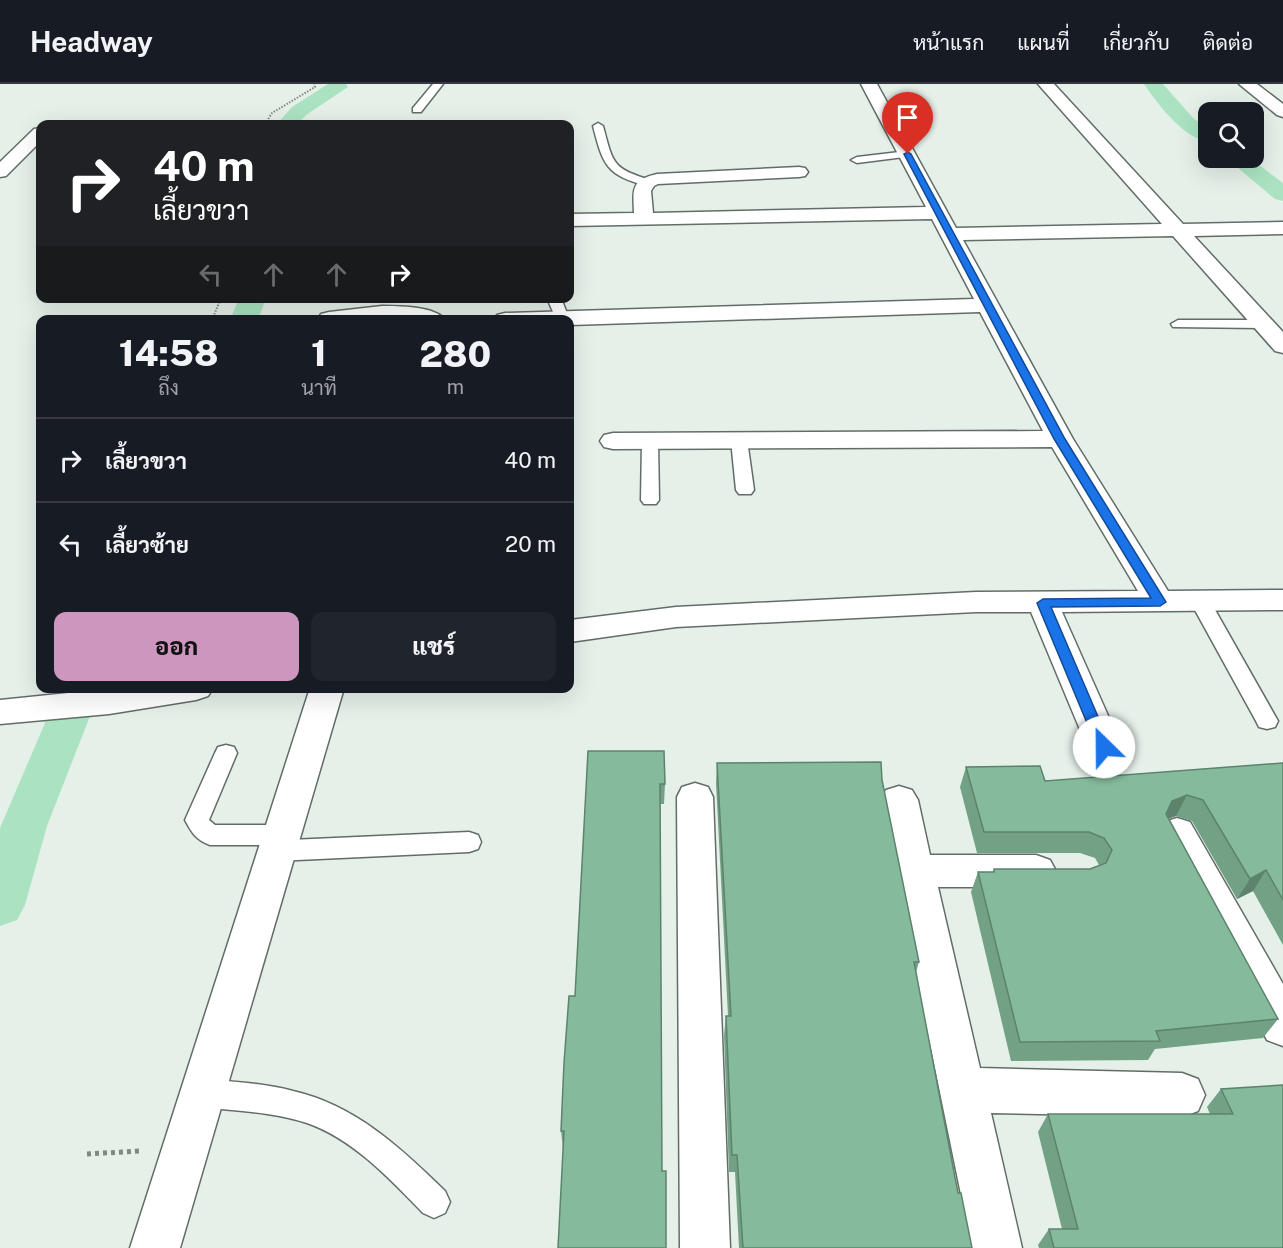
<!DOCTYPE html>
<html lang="th">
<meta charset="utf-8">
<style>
:root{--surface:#171b24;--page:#20242c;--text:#f1f3f6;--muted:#9ea1a6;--line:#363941;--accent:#cd96be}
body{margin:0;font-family:"Public Sans",Sarabun,sans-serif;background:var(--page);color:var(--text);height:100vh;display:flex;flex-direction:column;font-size:22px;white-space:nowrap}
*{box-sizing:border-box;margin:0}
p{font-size:20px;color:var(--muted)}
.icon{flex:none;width:33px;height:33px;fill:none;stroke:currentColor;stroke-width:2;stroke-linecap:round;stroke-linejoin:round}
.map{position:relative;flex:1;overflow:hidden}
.details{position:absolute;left:36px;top:231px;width:538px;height:378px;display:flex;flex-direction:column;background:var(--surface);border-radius:12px;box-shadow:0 6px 24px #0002}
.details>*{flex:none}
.top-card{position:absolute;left:36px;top:36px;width:538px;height:183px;border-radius:12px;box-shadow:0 6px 24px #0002;background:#202124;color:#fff;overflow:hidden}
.tools{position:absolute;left:1198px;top:18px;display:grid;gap:12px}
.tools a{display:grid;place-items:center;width:66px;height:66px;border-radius:12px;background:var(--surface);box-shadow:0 6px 24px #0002;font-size:30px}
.pin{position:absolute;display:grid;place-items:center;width:51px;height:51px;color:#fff;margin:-62px -26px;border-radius:50% 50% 50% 0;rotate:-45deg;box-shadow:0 0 6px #0007}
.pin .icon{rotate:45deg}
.me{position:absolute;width:66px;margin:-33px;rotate:337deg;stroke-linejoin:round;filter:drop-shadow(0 0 4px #0008)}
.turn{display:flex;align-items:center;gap:21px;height:126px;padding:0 18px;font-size:27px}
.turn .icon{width:78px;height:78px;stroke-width:2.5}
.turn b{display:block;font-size:42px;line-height:51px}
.lanes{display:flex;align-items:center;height:57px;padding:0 18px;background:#0003;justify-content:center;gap:30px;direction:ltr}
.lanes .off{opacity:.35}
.eta{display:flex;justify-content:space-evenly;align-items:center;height:102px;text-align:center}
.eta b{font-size:36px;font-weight:800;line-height:42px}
.cta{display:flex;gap:12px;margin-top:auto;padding:12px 18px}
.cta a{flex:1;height:69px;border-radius:12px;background:var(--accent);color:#111;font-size:24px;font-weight:800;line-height:69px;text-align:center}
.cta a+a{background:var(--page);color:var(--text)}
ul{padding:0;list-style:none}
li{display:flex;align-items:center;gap:18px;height:84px;padding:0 18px;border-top:2px solid var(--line)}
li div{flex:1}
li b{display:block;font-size:22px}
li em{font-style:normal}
header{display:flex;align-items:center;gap:36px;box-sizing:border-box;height:84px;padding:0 30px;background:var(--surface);border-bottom:2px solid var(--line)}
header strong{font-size:28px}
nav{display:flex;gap:33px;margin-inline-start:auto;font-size:21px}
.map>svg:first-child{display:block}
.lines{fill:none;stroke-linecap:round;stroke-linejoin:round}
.canal{fill:#abe3c2;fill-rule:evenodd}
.lane-casing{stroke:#636d67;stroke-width:3}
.street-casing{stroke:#636d67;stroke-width:3}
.path-far1{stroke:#808883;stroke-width:2;stroke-dasharray:1.5 1.5;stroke-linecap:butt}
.path{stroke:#808883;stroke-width:5;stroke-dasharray:4 4;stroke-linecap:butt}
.lane{fill:#fff;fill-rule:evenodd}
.street{fill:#fff;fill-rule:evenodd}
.wall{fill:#72a186}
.shaded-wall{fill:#5d836d}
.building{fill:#85bb9c;stroke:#5d836d;stroke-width:1.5}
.route{fill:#1a73e8;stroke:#114b97;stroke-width:1.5}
</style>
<header>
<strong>Headway</strong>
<nav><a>หน้าแรก</a><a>แผนที่</a><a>เกี่ยวกับ</a><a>ติดต่อ</a></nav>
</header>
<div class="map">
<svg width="1283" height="1164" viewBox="0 0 1283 1164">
<rect width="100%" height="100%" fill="#e5f0e9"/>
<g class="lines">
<path class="canal" d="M328,0h18l2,3 -42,28 -8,9h-21l15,-17z
M1144,0h19l31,35 15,9v15c-27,-7 -50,-37 -65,-59z
M1226,74h24l33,25v18l-8,-2z
M239,214h27l-8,22h-28z
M60,604h41l-54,138 -22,79 -8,15 -17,6v-98z"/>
<g class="lane-casing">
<path id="lane" d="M433,0h10l-22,28h-8v-4z
M598,39l5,3c10,37 9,43 48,54v4l-4,2c-41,-11 -44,-21 -54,-60z
M908,67l4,1v4l-55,7 -6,-3 6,-3z
M547,214h14l7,18 -2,3h-10z
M1178,236h84l7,4 -7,4 -89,-1 -2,-3z
M739,351l8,5 7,50 -3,4h-12l-3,-4 -5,-50z
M650,352l8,5 1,59 -3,4h-12l-3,-4 1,-59z
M1200,511l7,1 3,5 68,120 -3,6 -8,2 -8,-2 -3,-6 -66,-120 3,-5z
M226,661l8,2 3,6 -28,67 6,5h66l9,3 3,7 -3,5 179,-8 9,3 3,7 -3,7 -9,3 -193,9 -9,-3 -3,-7 3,-6h-57c-14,-5 -18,-12 -25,-25l30,-67 3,-6z
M202,995c31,3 62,4 91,12 62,14 108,57 152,100l5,11 -5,11 -11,5 -11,-5c-33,-34 -70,-74 -116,-90 -34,-11 -70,-12 -105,-16l-10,-4 -5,-10 5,-10z"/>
</g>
<g class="street-casing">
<path id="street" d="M861,0h16l79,144 206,-4 -124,-140h16l129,140 100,-2v12l-89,2 89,96v21l-8,-2 -102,-115 -210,4 110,199 95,152 115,-1v20l-221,2 60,135 -5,9 -13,4 -13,-4 -60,-144h-55l-300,15 -106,15v-22l106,-13 300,-15 162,-1 -86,-144 -439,2 -9,-2 -4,-6 4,-6 9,-2 430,-2 -63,-119 -410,13v-5h-76l3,-5 8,-2 469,-14 -42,-80 -362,7v-12l64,-1c-1,-24 -3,-33 23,-39l142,-7 6,1 3,4 -3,4 -6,1 -141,7 -4,2 -3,5 2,22 273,-6z
M1239,0h18l26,20v13l-6,-2z
M40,44v14l-34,34 -6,1v-15l34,-33z
M382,222c16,0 54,0 63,14l-127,-1 3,-5 8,-2z
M117,604h96l-5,8 -12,4 -87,14 -109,10v-24z
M310,604h34l-164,560h-50z
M695,699l13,4 5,10 17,451h-50l-3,-451 5,-10z
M899,702l13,4 6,10 12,55h106l14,5 6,11 -6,11 -14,5h-98l42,181 202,5 16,6 7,16 -7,16 -16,6 -191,-4 31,135h-50l-92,-448 6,-10z
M1177,734l13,4 93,162v62l-16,-6 -109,-207 6,-11z"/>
</g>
<path class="path-far1" d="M265,40l7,-11 43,-26 -1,-3
M212,236l9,-22"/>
<path class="path" d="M87,1070l53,-3"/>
<use href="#lane" class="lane"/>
<use href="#street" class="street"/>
</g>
<path class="wall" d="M588,667l77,33 -1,20h-4l2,367 4,77 -103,-100 -2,-17 14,-135z
M717,679l165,17 37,182 -3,10 42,221 14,55h-233l-4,-76h-6l-5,-137 2,-19h2l-12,-233z
M1283,679v182l-30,-54 -16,8 -45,-78 -16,-5 -7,2 109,201 -15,19 -108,11 -7,11 -137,1 -40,-169 7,-20h15l1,-3h96l9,-4 -4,-7 -15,-5h-103l-17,-66 6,-20 79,14z
M1283,1001v163h-244l-1,-3 11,-16h13l-24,-97 10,-18h162l-3,-7 14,-18z"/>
<path class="shaded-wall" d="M1187,711l-11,21 -14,5 10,-20z
M1266,786l-13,21 -16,8 13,-20z"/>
<path class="building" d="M588,667h76l1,33h-5l2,387h4v77h-108l6,-117h-3l3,-68 5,-67h6z
M881,678l1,18 37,182h-5l44,231h3l11,55h-229l-6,-93h-5l-6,-139h5l-14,-253z
M1283,679v137l-17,-30 -16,9 -47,-79 -16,-5 -15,6 -6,13 112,205 -122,12 4,10 -140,1 -42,-170h16v-3h96l16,-6 6,-13 -8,-12 -15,-6h-105l-18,-65 74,-1 5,15z
M1283,1001v163h-229l-5,-19h29l-30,-115h185l-12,-25z"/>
<path class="route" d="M908,68l3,2 154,285 101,163 -6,4 -109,1 60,140 -2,4h-10l-2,-4 -60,-144 6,-4 108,-1 -97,-159 -150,-285z"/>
</svg>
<div class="tools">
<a><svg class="icon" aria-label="search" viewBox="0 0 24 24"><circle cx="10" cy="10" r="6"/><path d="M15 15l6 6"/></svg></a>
</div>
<div class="pin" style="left:908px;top:70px;background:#d93025"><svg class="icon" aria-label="arrive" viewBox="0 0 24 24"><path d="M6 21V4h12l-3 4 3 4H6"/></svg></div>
<svg class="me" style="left:1104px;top:663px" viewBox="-20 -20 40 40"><circle r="19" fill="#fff"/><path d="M0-13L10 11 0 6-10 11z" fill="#1a73e8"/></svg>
<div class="top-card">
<div class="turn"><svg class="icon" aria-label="right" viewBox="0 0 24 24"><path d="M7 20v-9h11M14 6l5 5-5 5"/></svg><div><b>40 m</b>เลี้ยวขวา</div></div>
<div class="lanes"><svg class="icon off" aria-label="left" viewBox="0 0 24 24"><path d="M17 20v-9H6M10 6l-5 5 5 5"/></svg><svg class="icon off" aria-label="ahead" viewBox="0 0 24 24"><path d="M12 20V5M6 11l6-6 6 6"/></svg><svg class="icon off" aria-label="ahead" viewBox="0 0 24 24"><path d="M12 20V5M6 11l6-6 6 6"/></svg><svg class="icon" aria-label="right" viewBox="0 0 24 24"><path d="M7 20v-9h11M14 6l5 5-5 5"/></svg></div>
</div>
<section class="details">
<div class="eta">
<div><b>14:58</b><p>ถึง</p></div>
<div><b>1</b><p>นาที</p></div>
<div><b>280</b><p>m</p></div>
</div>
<ul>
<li><svg class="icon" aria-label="right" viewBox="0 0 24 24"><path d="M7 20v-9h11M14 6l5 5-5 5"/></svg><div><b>เลี้ยวขวา</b></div><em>40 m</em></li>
<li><svg class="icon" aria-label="left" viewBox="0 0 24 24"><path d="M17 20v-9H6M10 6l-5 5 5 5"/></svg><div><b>เลี้ยวซ้าย</b></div><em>20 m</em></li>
</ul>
<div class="cta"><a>ออก</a><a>แชร์</a></div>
</section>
</div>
